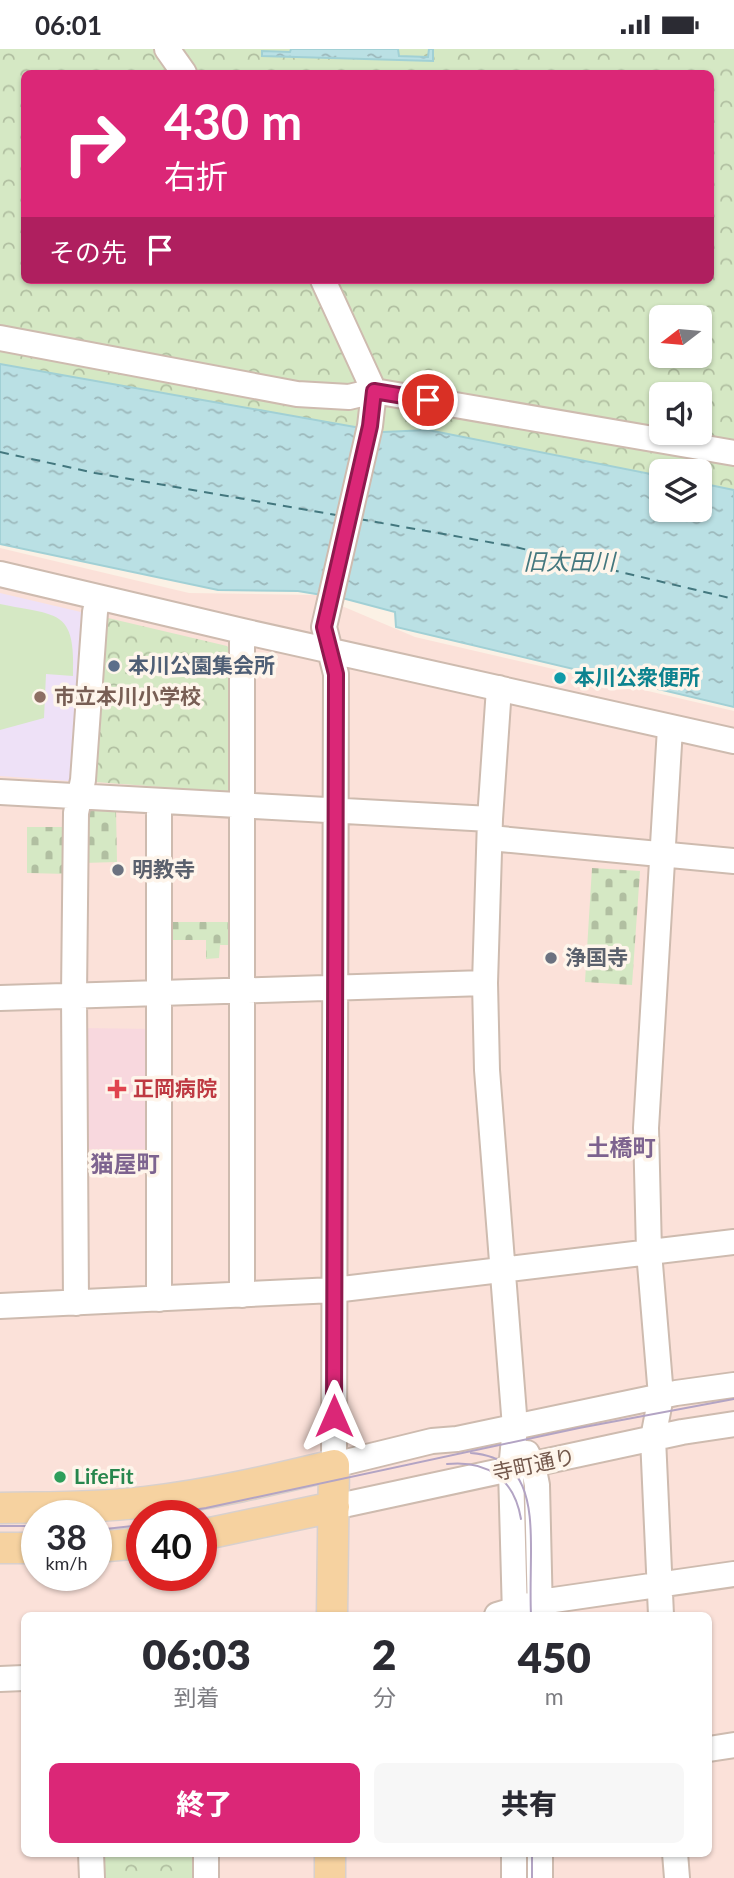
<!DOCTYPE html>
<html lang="ja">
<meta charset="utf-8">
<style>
:root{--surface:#fff;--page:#f7f7f7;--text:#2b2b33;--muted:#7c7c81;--accent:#db2777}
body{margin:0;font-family:Lato,"Noto Sans JP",sans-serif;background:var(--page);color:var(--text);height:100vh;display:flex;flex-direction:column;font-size:26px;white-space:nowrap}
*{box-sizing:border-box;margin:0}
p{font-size:23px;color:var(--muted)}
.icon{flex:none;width:38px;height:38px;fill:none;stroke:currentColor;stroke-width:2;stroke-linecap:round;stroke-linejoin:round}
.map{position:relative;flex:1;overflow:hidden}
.drawer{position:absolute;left:21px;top:1563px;width:691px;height:245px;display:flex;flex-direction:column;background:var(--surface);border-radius:10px;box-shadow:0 2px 5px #0004}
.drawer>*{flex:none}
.top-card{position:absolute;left:21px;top:21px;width:693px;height:214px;border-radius:10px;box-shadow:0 2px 5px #0004;background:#db2777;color:#fff;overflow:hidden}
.needle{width:46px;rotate:254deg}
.fabs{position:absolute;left:649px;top:256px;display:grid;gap:14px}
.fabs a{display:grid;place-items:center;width:63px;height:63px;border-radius:10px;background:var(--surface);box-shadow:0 2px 5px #0004;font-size:35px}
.speed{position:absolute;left:21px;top:1451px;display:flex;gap:14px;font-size:35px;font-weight:700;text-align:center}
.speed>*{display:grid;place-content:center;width:91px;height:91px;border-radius:50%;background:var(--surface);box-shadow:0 2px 5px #0004;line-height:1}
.speed small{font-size:18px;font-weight:400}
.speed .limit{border:10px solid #d22;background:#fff;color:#111}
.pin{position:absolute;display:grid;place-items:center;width:60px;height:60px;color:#fff;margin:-30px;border:4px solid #fff;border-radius:50%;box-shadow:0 2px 7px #0007}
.me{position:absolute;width:77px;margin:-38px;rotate:0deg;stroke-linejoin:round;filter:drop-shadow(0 0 5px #0008)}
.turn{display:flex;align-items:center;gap:24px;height:147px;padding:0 28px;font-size:32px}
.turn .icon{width:91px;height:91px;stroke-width:2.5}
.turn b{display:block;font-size:49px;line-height:60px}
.then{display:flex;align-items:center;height:66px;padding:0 28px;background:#0003;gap:14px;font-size:26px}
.eta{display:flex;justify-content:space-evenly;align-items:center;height:119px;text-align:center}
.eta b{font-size:42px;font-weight:800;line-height:49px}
.action{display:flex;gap:14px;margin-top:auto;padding:14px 28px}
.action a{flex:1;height:80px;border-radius:10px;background:var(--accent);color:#fff;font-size:28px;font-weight:800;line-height:80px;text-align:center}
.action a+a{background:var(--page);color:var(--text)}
.status{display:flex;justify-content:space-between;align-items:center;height:49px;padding:0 35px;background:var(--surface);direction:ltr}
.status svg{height:19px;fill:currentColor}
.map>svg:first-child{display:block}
.commercial{fill:#fbe1d9;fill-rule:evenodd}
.education{fill:#eee1f7}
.medical{fill:#f8d8de}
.green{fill:#d5e8c4}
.forest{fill:url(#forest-crowns);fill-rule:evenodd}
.cemetery{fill:url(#cemetery-stones)}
.water{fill:url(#water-ripples);stroke:#a1d0d5;stroke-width:2}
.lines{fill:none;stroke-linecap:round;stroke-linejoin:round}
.ferry{stroke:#43777e;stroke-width:2;stroke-dasharray:9 7;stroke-linecap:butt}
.minor-casing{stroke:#cebbaf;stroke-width:28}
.major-casing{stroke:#d8d0cd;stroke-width:33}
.minor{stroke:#fff;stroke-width:24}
.major{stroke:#f6d2a0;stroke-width:30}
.tram{stroke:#b3a4c4;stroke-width:2}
.route-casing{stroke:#8e194d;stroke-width:18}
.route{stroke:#db2777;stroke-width:12}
.service-dot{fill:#5c6f8a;stroke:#fef5eb;stroke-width:2.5}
.culture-dot{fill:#0f9aa8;stroke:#fef5eb;stroke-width:2.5}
.education-dot{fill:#8d6e63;stroke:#fef5eb;stroke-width:2.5}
.worship-dot{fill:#6b7280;stroke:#fef5eb;stroke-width:2.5}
.health-dot{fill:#e0444e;stroke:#fef5eb;stroke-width:2.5}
.leisure-dot{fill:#2e9e5b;stroke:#fef5eb;stroke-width:2.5}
.labels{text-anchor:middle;stroke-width:7;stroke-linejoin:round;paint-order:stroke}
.service-label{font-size:21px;font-weight:bold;fill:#4e5e75;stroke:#fef5eb;text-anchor:start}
.culture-label{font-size:21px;font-weight:bold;fill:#0d838f;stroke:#fef5eb;text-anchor:start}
.education-label{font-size:21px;font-weight:bold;fill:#785e54;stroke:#fef5eb;text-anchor:start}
.worship-label{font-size:21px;font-weight:bold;fill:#5b616d;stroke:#fef5eb;text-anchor:start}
.health-label{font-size:21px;font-weight:bold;fill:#be3a42;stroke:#fef5eb;text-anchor:start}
.street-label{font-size:21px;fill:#72574b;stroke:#fef5eb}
.leisure-label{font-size:21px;font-weight:bold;fill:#27864d;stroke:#fef5eb;text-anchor:start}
.water-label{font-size:23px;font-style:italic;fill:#43777e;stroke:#fef5eb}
.neighbourhood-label{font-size:23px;font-weight:bold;fill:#7d638f;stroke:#fef5eb}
</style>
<div class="status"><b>06:01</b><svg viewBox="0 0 49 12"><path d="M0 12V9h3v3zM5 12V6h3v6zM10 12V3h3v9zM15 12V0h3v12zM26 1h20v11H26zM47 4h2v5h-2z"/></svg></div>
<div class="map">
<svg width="734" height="1829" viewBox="0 0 734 1829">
<defs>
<pattern id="forest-crowns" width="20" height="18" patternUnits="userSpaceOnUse" patternTransform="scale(1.75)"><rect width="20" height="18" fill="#d5e8c4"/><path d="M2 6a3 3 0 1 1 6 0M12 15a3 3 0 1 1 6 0" fill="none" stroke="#b1bfa1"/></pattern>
<pattern id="cemetery-stones" width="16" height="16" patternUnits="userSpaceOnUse" patternTransform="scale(1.75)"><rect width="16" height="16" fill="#d5e8c4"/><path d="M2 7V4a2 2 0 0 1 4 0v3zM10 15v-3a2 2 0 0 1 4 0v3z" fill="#b1bfa1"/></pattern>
<pattern id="water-ripples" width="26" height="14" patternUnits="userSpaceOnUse" patternTransform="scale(1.75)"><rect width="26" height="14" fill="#bae0e4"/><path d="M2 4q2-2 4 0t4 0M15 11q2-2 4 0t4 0" fill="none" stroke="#9cb8bb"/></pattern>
</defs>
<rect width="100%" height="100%" fill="#fbf1e5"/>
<path class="commercial" d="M0,499l189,45 127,2 99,42 319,74v1167h-734zM37,1466h59v60h-59zM142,1466h59v60h-59zM24,1566h685v238h-685z"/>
<path class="education" d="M0,544l81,19 4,7 -9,156 -7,6 -69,-5z"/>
<path class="medical" d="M81,979l73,1v120h-73z"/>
<path class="green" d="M0,555c57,12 76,4 73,72l-27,-2 -2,44 -44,12z"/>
<path class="forest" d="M0,0h734v441l-34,-7v-12h-38l-1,5 -233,-46 -45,2 -383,-68zM24,24h686v207h-686zM662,268h38v38h-38zM662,345h38v38h-38z
M108,569l119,28 7,7 1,131 -7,8 -133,-10 -6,-7 11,-152z
M98,1804h102v25h-102z"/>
<path class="cemetery" d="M89,759l27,1 1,53 -34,1z
M27,778h40l1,47 -41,-1z
M592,819l48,3 -8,114 -47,-3z
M168,873h67v23h-15l-1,13 -13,1v-19h-38z"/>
<path class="water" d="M291,0h107l1,7 29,1 1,-8h4v12l-171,-5v-5l28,1z
M0,315l383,68 45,-2 233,46 1,33h38v-26l34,7v217l-338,-80 -1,-15 -49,-13 -48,-8 -80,-1 -218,-46z"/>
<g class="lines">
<path class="ferry" d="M0,403l95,21 241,42
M359,470l152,27 223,53"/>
<g class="minor-casing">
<path id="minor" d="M167,0l17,24
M323,231l51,111 -4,35 -46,201 12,47 -2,791 98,-24 25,-2 219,-46 58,-8
M0,289l297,56 52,3 25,-6 360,62
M0,525l242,57 492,110
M242,582v664
M499,639l-9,131 -5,164 2,87 28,357 -4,43 4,145
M0,743l490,27
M159,752v498
M490,789l244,23
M0,949l485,-15
M76,1254l-2,-308 2,-182 7,-33 12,-168 3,-15
M0,1257l334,-16 400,-48
M527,1404l6,12 4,20 3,130
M334,1458l348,-75 52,-8
M497,1566l43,-13 194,-28
M661,1566l-8,-177 8,-42 -12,-144 -3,-124 24,-400
M0,1630l24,-1
M709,1700l25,-4
M91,1804l1,25
M206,1804v25
M514,1804v25
M540,1804v25
M675,1804l2,25"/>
</g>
<g class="major-casing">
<path id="major" d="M0,1459c48,-1 97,0 145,-6 64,-7 127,-22 189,-37l-2,150
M201,1486l133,-28
M96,1498l46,-4
M0,1499h37
M330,1829v-25"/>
</g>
<use href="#minor" class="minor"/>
<use href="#major" class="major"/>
<path class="tram" d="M471,1404c57,4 60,52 60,97 0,22 -1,44 0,65
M447,1415c40,-4 67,14 74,55
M160,1466l46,-7 373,-80 155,-29
M0,1477h37
M96,1481l46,-5
M532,1804v25"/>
</g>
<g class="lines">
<g class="route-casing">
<path id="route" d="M334,1367l2,-742 -12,-47 46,-201 4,-35 54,9"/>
</g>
<use href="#route" class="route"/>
</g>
<circle class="service-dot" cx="114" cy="617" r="7"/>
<circle class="culture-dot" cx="560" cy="629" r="7"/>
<circle class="education-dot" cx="40" cy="648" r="7"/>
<g class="worship-dot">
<circle cx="118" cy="821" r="7"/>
<circle cx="551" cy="909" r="7"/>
</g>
<path class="health-dot" d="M113.5 1029.5h7v7h7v7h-7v7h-7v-7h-7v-7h7z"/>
<circle class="leisure-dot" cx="60" cy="1428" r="7"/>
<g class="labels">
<g class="service-label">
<text x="128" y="624">本川公園集会所</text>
</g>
<g class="culture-label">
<text x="574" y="636">本川公衆便所</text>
</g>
<g class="education-label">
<text x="54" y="655">市立本川小学校</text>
</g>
<g class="worship-label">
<text x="132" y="828">明教寺</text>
<text x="565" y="916">浄国寺</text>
</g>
<g class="health-label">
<text x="133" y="1047">正岡病院</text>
</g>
<g class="street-label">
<text transform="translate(534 1416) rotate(-12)" y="7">寺町通り</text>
</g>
<g class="leisure-label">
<text x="74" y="1435">LifeFit</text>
</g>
<g class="water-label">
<text x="569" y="521">旧太田川</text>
</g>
<g class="neighbourhood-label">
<text x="621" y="1107">土橋町</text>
<text x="125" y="1123">猫屋町</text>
</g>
</g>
</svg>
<div class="fabs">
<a><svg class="needle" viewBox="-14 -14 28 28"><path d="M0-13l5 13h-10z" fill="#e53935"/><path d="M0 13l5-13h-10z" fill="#7c7c81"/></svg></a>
<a><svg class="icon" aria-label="sound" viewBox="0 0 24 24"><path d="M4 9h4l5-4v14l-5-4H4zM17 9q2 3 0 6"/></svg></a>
<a><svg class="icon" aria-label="layers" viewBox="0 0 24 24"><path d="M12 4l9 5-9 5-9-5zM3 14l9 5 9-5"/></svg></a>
</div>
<div class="speed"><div>38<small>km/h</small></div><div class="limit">40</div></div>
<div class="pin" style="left:428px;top:351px;background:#d93025"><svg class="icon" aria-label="arrive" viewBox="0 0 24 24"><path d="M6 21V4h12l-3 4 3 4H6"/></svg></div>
<svg class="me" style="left:334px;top:1367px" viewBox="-20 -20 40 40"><path d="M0-17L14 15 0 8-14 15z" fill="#db2777" stroke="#fff" stroke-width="4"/></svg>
<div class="top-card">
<div class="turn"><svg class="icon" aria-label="right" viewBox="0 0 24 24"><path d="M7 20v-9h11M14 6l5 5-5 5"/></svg><div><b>430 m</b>右折</div></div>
<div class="then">その先<svg class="icon" aria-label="arrive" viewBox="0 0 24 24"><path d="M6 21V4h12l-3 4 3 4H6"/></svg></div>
</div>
<section class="drawer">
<div class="eta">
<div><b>06:03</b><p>到着</p></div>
<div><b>2</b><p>分</p></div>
<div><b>450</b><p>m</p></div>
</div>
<div class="action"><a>終了</a><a>共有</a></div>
</section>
</div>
